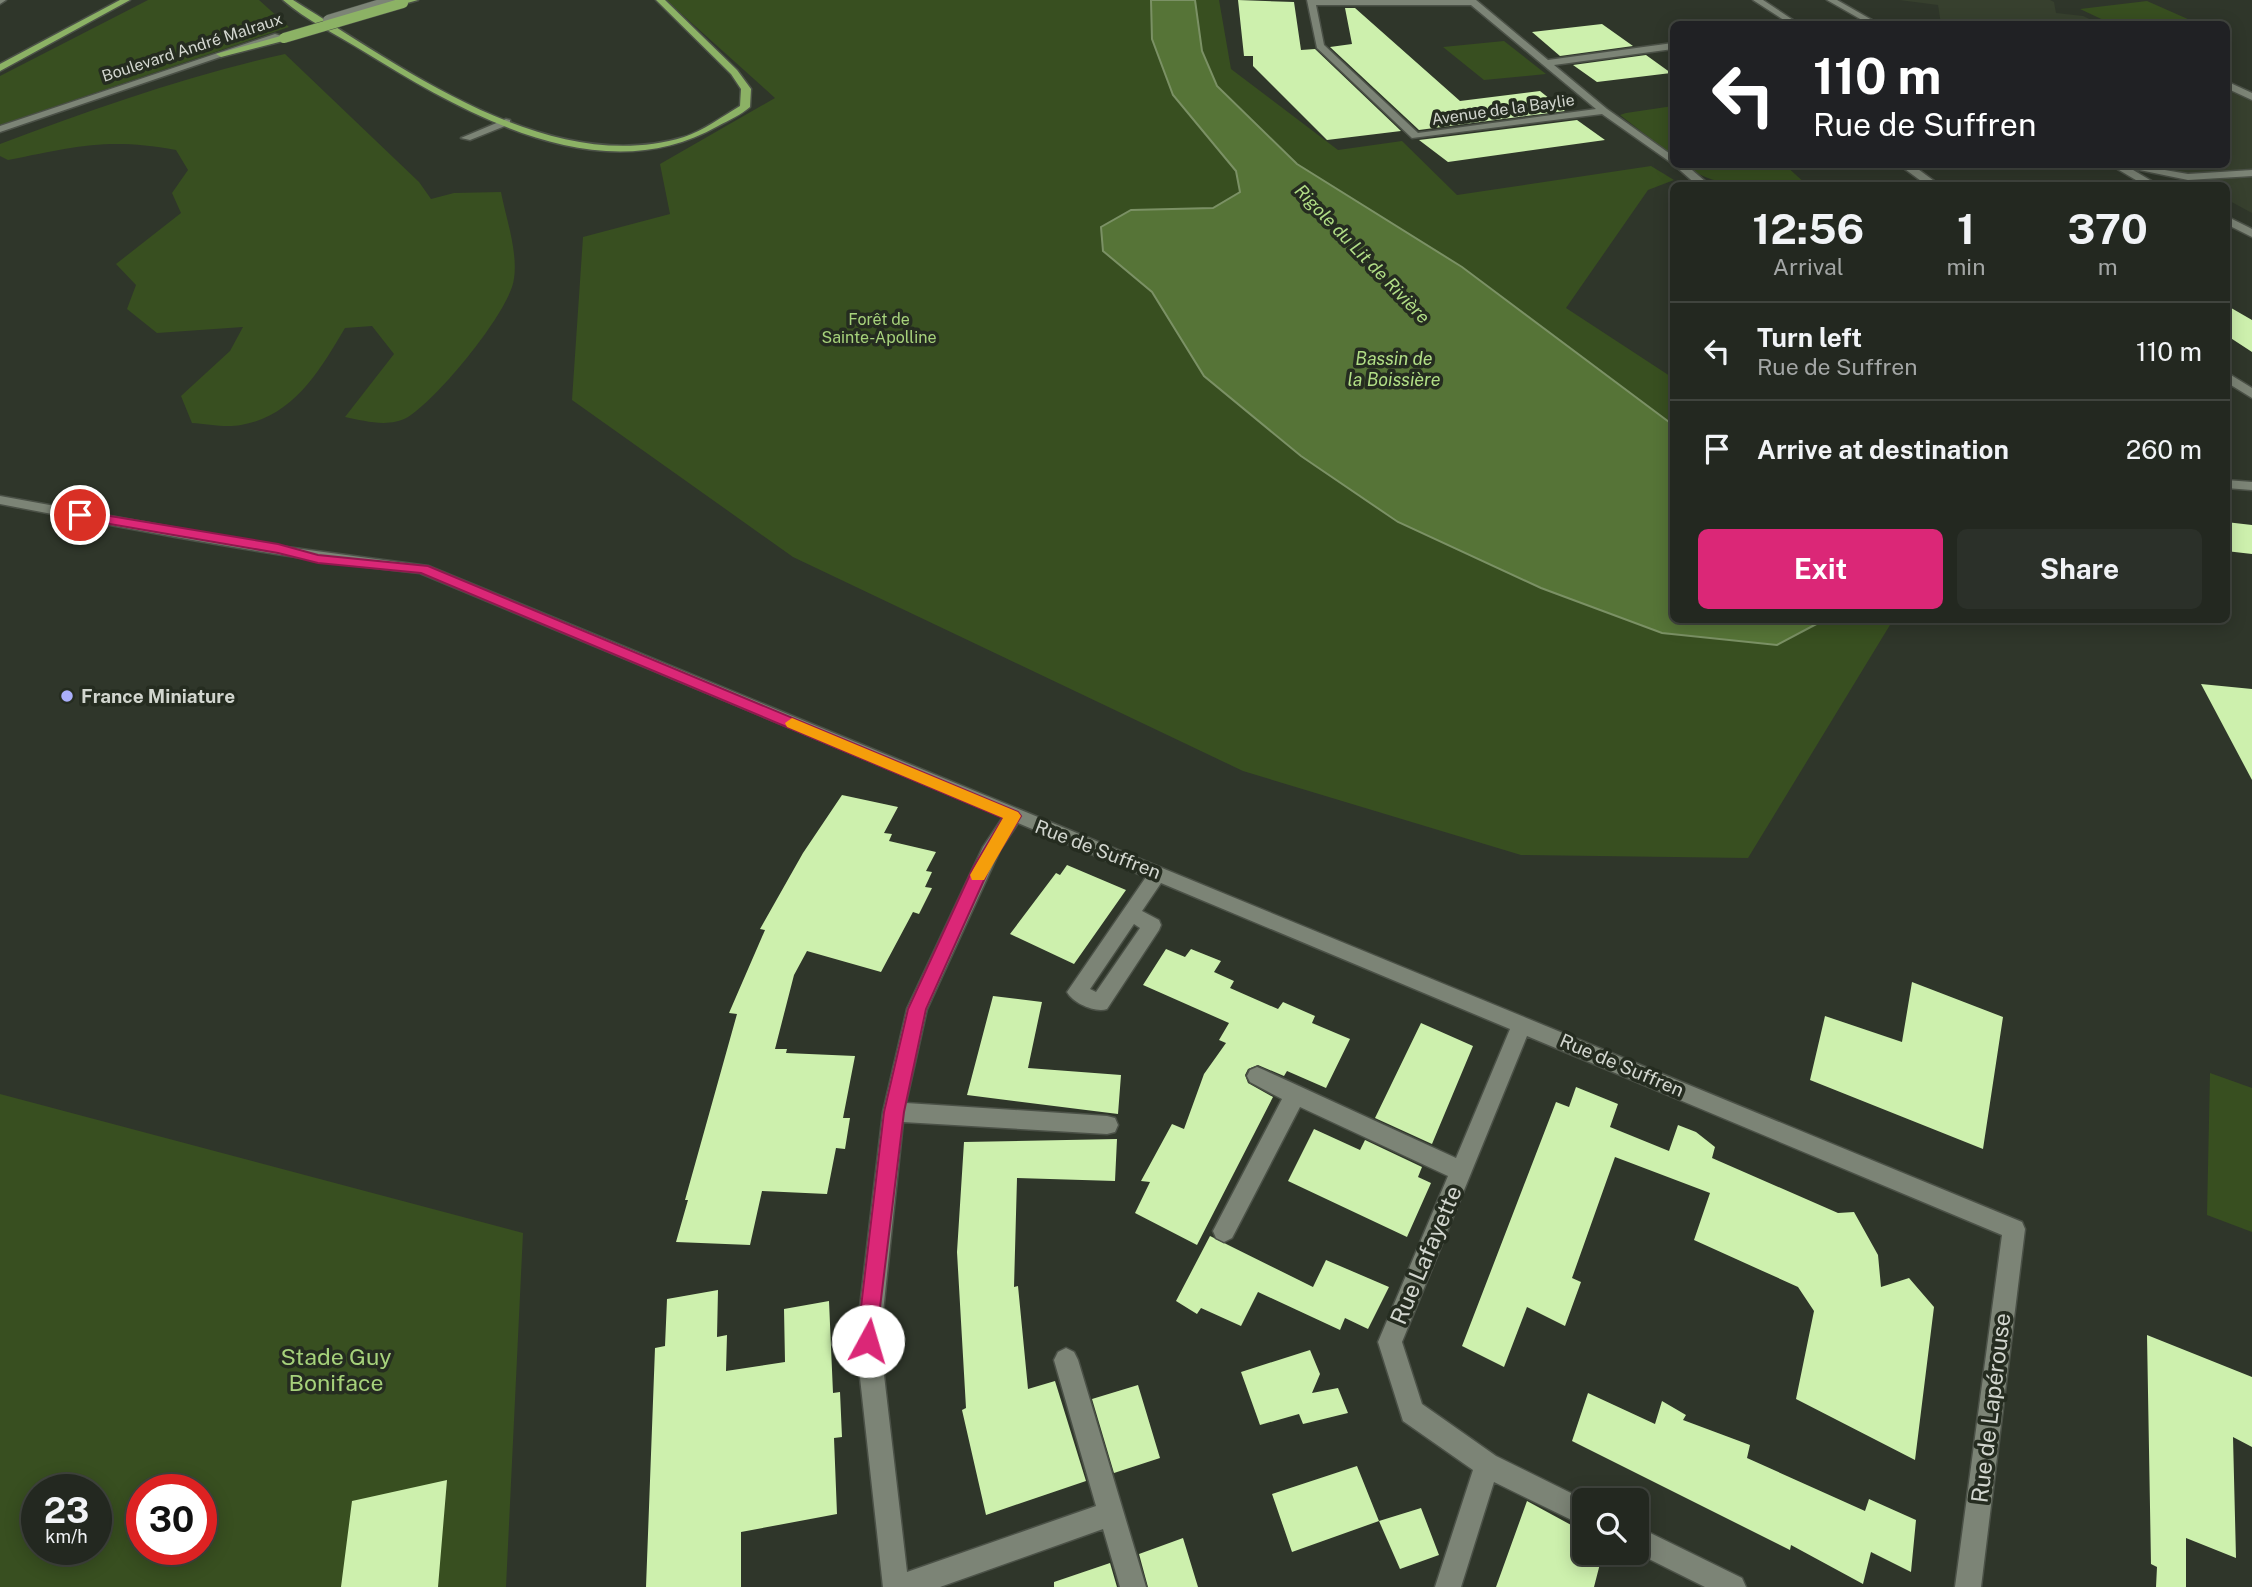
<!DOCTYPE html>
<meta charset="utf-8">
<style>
:root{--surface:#232820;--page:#2b3029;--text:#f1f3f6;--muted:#a3a6a5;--line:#40443e;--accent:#db2777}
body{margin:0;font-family:"Public Sans",sans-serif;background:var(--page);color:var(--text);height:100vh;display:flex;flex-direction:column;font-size:26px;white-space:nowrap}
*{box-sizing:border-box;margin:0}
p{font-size:23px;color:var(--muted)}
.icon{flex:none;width:38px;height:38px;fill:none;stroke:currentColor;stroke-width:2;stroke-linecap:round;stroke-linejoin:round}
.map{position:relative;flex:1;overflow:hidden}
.sheet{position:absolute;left:1670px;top:182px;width:560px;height:441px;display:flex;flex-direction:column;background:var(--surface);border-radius:10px;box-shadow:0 4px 18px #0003,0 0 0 2px var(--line)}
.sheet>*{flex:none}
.hud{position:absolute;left:1670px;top:21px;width:560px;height:147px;border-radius:10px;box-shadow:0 4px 18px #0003,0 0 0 2px var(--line);background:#202124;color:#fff;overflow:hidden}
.controls{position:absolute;left:1572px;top:1488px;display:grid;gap:14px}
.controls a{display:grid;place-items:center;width:77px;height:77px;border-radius:10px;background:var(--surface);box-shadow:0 4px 18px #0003,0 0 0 2px var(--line);font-size:35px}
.speed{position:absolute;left:21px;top:1474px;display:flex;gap:14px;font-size:35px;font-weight:700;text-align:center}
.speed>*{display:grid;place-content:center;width:91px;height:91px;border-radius:50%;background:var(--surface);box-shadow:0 4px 18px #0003,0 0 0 2px var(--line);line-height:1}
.speed small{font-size:18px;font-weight:400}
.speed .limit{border:10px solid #d22;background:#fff;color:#111}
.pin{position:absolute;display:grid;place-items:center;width:60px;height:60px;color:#fff;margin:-30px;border:4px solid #fff;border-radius:50%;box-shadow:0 2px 7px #0007}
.me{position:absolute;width:77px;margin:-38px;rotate:6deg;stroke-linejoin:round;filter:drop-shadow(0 0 5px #0008)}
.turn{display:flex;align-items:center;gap:24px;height:147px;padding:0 28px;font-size:32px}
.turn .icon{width:91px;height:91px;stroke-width:2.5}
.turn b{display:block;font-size:49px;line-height:60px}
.eta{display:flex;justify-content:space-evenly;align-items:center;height:119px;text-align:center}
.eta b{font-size:42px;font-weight:700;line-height:49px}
.button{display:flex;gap:14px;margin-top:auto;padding:14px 28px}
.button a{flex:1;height:80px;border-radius:10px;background:var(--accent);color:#fff;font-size:28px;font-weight:700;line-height:80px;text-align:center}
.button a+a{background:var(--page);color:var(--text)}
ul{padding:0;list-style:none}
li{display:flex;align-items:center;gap:21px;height:98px;padding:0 28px;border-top:2px solid var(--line)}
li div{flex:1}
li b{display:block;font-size:26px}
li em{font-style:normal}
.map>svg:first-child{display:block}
.built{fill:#37402e}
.green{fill:#384f20;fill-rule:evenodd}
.water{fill:#567437;stroke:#7b9165;stroke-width:2}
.building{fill:#cdf0ad}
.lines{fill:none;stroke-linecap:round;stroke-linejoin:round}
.minor-casing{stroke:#4b5147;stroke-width:3}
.major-casing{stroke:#4b5147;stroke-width:3}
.minor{fill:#7c8476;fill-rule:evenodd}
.major{fill:#8cb265;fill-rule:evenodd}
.minor-bridge-casing{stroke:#4b5147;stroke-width:11;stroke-linecap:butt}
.major-bridge-casing{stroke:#4b5147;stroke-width:11;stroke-linecap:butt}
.minor-bridge{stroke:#7c8476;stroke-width:10}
.major-bridge{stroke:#8cb265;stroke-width:10}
.route{fill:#db2777;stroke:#8e194d;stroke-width:2}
.slow{fill:#f59e0b}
.poi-dot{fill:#aaaffb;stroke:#252c20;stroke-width:2.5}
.labels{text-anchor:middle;stroke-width:7;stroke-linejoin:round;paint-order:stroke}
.far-street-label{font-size:16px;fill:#d2d6cf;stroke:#252c20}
.far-park-label{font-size:16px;fill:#a6d27b;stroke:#252c20}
.far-water-label{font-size:18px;font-style:italic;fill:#b1de86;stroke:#252c20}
.poi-label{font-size:19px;font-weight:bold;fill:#d2d6cf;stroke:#252c20;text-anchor:start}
.street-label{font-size:19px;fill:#d2d6cf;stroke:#252c20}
.near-street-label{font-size:23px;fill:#d2d6cf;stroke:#252c20}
.near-park-label{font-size:23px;fill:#a6d27b;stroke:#252c20}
</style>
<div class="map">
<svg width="2252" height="1587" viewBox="0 0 2252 1587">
<rect width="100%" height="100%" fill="#2f362a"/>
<path class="built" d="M1899,0h151l4,2 2,11 27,3 17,8h-159l-3,-19z
M2226,83l26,13v117l-26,-14v-13l-25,-1 -38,-20 63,-1z"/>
<path class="green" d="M148,0h111l30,27 -289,98v-49z
M666,0h485l1,39 21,56 63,76 4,21 -27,16 -82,2 -30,17 2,23 49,42 52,84 337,212 121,45 115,12 47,-25h69l-145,238 -227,-3 -278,-84 -450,-214 -221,-157 11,-163 87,-23 -10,-50 115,-66z
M1195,0h24l12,69 107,81 64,-9 55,54 194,-29 23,14 -26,10 -82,118 107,70v47l-211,-158 -165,-103 -80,-78 -15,-35z
M2147,1l52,23h-87l-32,-15z
M1504,41l42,33 -62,6 -41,-33z
M285,54l134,128 12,17 23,-6 47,-1c5,27 20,68 11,95 -12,35 -73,110 -104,130 -19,11 -43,4 -63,0l49,-63 -22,-28 -27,2c-25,42 -51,88 -104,97 -15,3 -34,-1 -49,-2l-11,-27 49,-45 13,-24 -86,6 -30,-24 9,-24 -20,-21 65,-51 -9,-20 16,-23 -12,-20c-68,-13 -103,-3 -168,10l-8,-4v-12c93,-35 187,-68 285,-90z
M1673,106v50l-53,-41 6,-2z
M1684,165h101l22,20c-42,0 -87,7 -123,-20z
M2210,1073l42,15v144l-45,-17z
M0,1094l523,139 -17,354h-506zM37,1489h59v60h-59zM142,1489h59v60h-59z"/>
<path class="water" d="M1151,0h44l7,51 15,35 80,78 165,103 211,158v195h151l-47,25 -115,-12 -121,-45 -143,-66 -97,-66 -97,-80 -52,-84 -49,-41 -2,-24 30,-17 82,-2 27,-16 -4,-21 -63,-76 -21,-56z"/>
<path class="building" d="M1238,0l56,2 7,48 14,-1 86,82 -74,9 -74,-74v-10h-9z
M1345,8h10l105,93 80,-10 25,20 -146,19 -89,-83 22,-3z
M1602,24l31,22 -73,10 -28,-24z
M1646,55l25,18 -74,9 -24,-17z
M1577,120l28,20 -157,22 -29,-22z
M2226,305l26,15v32l-26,-17z
M2226,522l26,3v29l-26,-3z
M2201,684l51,5v91z
M842,795l56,12 -14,26 8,1 -3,7 47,11 -10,19 6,1 -7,15 7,1 -13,26 -6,-2 -32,60 -74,-21 -13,24 -19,74h12l-1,4 69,3 -12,62h7l-5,31 -9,-1 -9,46 -65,-3 -12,54 -74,-3 12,-42h-3l52,-186 -8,-1 36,-83 -5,-1 43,-76z
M1067,865l59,25 -52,74 -64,-30 46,-61 4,2z
M1166,949l19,8 6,-8 30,12 -7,11 20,9 -4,7 48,21 5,-7 32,14 -3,7 38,16 -24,49 -39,-17 -3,5 -26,-11 -10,4 -3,6 3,8 25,14 -76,148 -62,-32 15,-31 -9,-1 31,-57 12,5 20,-55 22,-31 -7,-3 10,-17 -86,-38z
M1912,982l91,35 -20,132 -173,-69 15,-64 77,26z
M993,996l49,6 -14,66 93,7 -3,39 -151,-19z
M1421,1023l52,23 -41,98 -57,-26z
M1576,1087l42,17 -8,23 59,24 9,-26 18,7 19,15 -3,11 126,55 16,-1 24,43 3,32 28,-9 25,29 -19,153 -119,-61 18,-88 -16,-24 -104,-47 16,-47 -95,-36 -43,121 9,4 -16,44 -38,-19 -23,60 -42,-21 94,-244 13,5z
M1314,1129l46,21 5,-10 57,27 -4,10 13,6 -24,54 -119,-56z
M1117,1139l-2,42 -98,-3 -3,109 4,-1 10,103 27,-8 31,100 -100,34 -24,-105 4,-2 -9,-156 7,-110z
M1210,1236l103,51 13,-27 63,27 -21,42 -23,-11 -5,12 -82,-38 -17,34 -40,-18 -4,6 -21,-13z
M718,1290l-1,47 10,-2 -1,36 59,-9 -1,-53 45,-8 4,92 7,-1 2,45 -8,1 3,76 -96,18v55h-95l9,-239 10,-2 2,-47z
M2147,1335l105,42v70l-19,-10 3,121 -50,-20v49h-30l1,-20 -6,-3z
M1310,1350l10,24 -8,19 26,-5 10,25 -45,11 -4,-10 -39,11 -19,-53z
M1138,1385l22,73 -46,15 -22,-74z
M1588,1393l67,31 7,-23 24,14 -3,5 67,25 -3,13 118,53 4,-12 47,21 -5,52 -40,-20 -8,32 -72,-39 -1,5 -218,-109z
M1357,1466l22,55 -87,31 -20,-58z
M447,1480l-9,107h-97l11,-86z
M1527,1501l57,31v20h19l-9,35h-98z
M1421,1508l18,47 -39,14 -21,-48z
M1183,1538l15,49h-50l-9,-33z
M1110,1563l7,24h-63v-5z"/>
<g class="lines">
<g class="minor-casing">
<path id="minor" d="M0,0h6l-6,4z
M1307,0h169l72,60 125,-17v6l-119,16 53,44 66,47v8l-71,-50 -190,24 -95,-90zM1316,5h155l125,104 -178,24 -94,-88z
M1753,0h10l36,24h-9z
M1827,0h10l42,24h-10z
M275,34l7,2 -282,96v-6z
M2226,81l26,12v7l-26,-12z
M506,119l4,1v4l-40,16 -9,-2z
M1673,164h12l21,18 12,4h-20z
M1898,164h13l30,22h-13z
M2109,164h14l37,22h-14z
M2130,164l58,10 64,-4v6l-64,4 -58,-12z
M2226,216l26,13v8l-26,-13z
M2226,372l26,16v10l-26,-16z
M2226,480l26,2v8l-26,-2z
M0,496l264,48 164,22 1594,656 3,7 -44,358h-26l47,-352 -475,-199 -125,306 20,62 74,52 89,44 -1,26 -90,-44 -33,105h-26l38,-117 -70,-49 -25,-79 70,-166 -148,-69 -68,131 -8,4 -8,-4 -3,-7 69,-132 -32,-17 -3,-6 3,-6 7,-3 7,3 192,88 54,-129 -349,-146 -19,28 17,9 2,5 -2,5 -52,79c-12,4 -34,-6 -40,-17l79,-115 -128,-54 -18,27 -73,159 -21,94 201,13 8,2 3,7 -3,7 -8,2 -204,-12 -23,219 27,231 189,-66 -42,-146 4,-8 8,-4 8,4 4,8 68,227h-26l-17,-58 -163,58h-57l-27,-246 27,-229 24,-103 76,-162 20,-30 -583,-244c-141,-15 -280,-42 -420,-69zM1134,924l6,4 -44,64 -6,-3z
M1636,1526l106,52 4,9h-41l-70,-35z"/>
</g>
<g class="major-casing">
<path id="major" d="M120,0h10l-130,71v-7z
M283,0h10c109,67 256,178 391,137 19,-6 39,-21 56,-31l1,-17 -10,-15 -75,-74h9l72,70 14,19 -1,18c-9,8 -21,13 -32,19 -117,67 -253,-12 -355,-75 -26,-16 -57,-31 -80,-51z
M404,0h14l-18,5v-4z
M284,35l3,5 -66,17 -5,-3z"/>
</g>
<use href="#minor" class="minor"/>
<use href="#major" class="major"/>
<g class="minor-bridge-casing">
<path id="minor-bridge" d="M328,20l66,-20"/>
</g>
<g class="major-bridge-casing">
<path id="major-bridge" d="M284,38l119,-35"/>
</g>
<use href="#minor-bridge" class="minor-bridge"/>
<use href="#major-bridge" class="major-bridge"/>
</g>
<path class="route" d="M80,511l198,33 40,11 110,11 590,246 3,4 -32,53 -63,140 -22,103 -29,236 -7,3 -8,-3 -3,-7 27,-229 24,-103 65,-141 30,-50 -582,-245 -103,-10 -40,-10 -203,-35 -2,-3z"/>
<path class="slow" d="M792,718l226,94 3,4 -37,64h-12l-2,-5 33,-57 -216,-91 -2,-4z"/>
<circle class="poi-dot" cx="67" cy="696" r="7"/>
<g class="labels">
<g class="far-street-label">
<text transform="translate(192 47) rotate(-18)" y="6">Boulevard André Malraux</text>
<text transform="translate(1503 109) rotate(-8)" y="6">Avenue de la Baylie</text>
</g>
<g class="far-park-label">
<text x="879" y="325">Forêt de<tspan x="879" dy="18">Sainte-Apolline</tspan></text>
</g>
<g class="far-water-label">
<text transform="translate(1362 254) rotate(46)" y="6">Rigole du Lit de Rivière</text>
<text x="1394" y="365">Bassin de<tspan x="1394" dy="21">la Boissière</tspan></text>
</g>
<g class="poi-label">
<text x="81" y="703">France Miniature</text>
</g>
<g class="street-label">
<text transform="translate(1098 849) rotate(21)" y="7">Rue de Suffren</text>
<text transform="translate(1622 1065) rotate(23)" y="7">Rue de Suffren</text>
</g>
<g class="near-street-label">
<text transform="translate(1426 1255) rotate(-67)" y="8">Rue Lafayette</text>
<text transform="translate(1991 1408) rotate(-83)" y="8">Rue de Lapérouse</text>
</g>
<g class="near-park-label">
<text x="336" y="1365">Stade Guy<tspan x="336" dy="26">Boniface</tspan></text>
</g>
</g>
</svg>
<div class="controls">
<a><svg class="icon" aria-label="search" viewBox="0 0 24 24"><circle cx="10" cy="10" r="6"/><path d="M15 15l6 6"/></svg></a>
</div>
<div class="speed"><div>23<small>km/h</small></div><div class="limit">30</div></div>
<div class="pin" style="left:80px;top:515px;background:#d93025"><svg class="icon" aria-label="arrive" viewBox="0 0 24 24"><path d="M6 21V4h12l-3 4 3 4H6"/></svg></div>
<svg class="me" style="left:868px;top:1341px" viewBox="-20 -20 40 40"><circle r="19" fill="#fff"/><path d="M0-13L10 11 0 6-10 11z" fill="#db2777"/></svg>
<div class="hud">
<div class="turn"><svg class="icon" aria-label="left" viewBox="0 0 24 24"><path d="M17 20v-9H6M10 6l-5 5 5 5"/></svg><div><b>110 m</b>Rue de Suffren</div></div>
</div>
<section class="sheet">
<div class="eta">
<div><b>12:56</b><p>Arrival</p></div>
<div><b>1</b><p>min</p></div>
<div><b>370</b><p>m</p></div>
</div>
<ul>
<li><svg class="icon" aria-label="left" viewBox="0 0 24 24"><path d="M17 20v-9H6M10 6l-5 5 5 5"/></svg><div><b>Turn left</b><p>Rue de Suffren</p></div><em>110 m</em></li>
<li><svg class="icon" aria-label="arrive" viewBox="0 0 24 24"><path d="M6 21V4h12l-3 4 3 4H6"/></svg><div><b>Arrive at destination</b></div><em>260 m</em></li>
</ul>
<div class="button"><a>Exit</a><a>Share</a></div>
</section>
</div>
